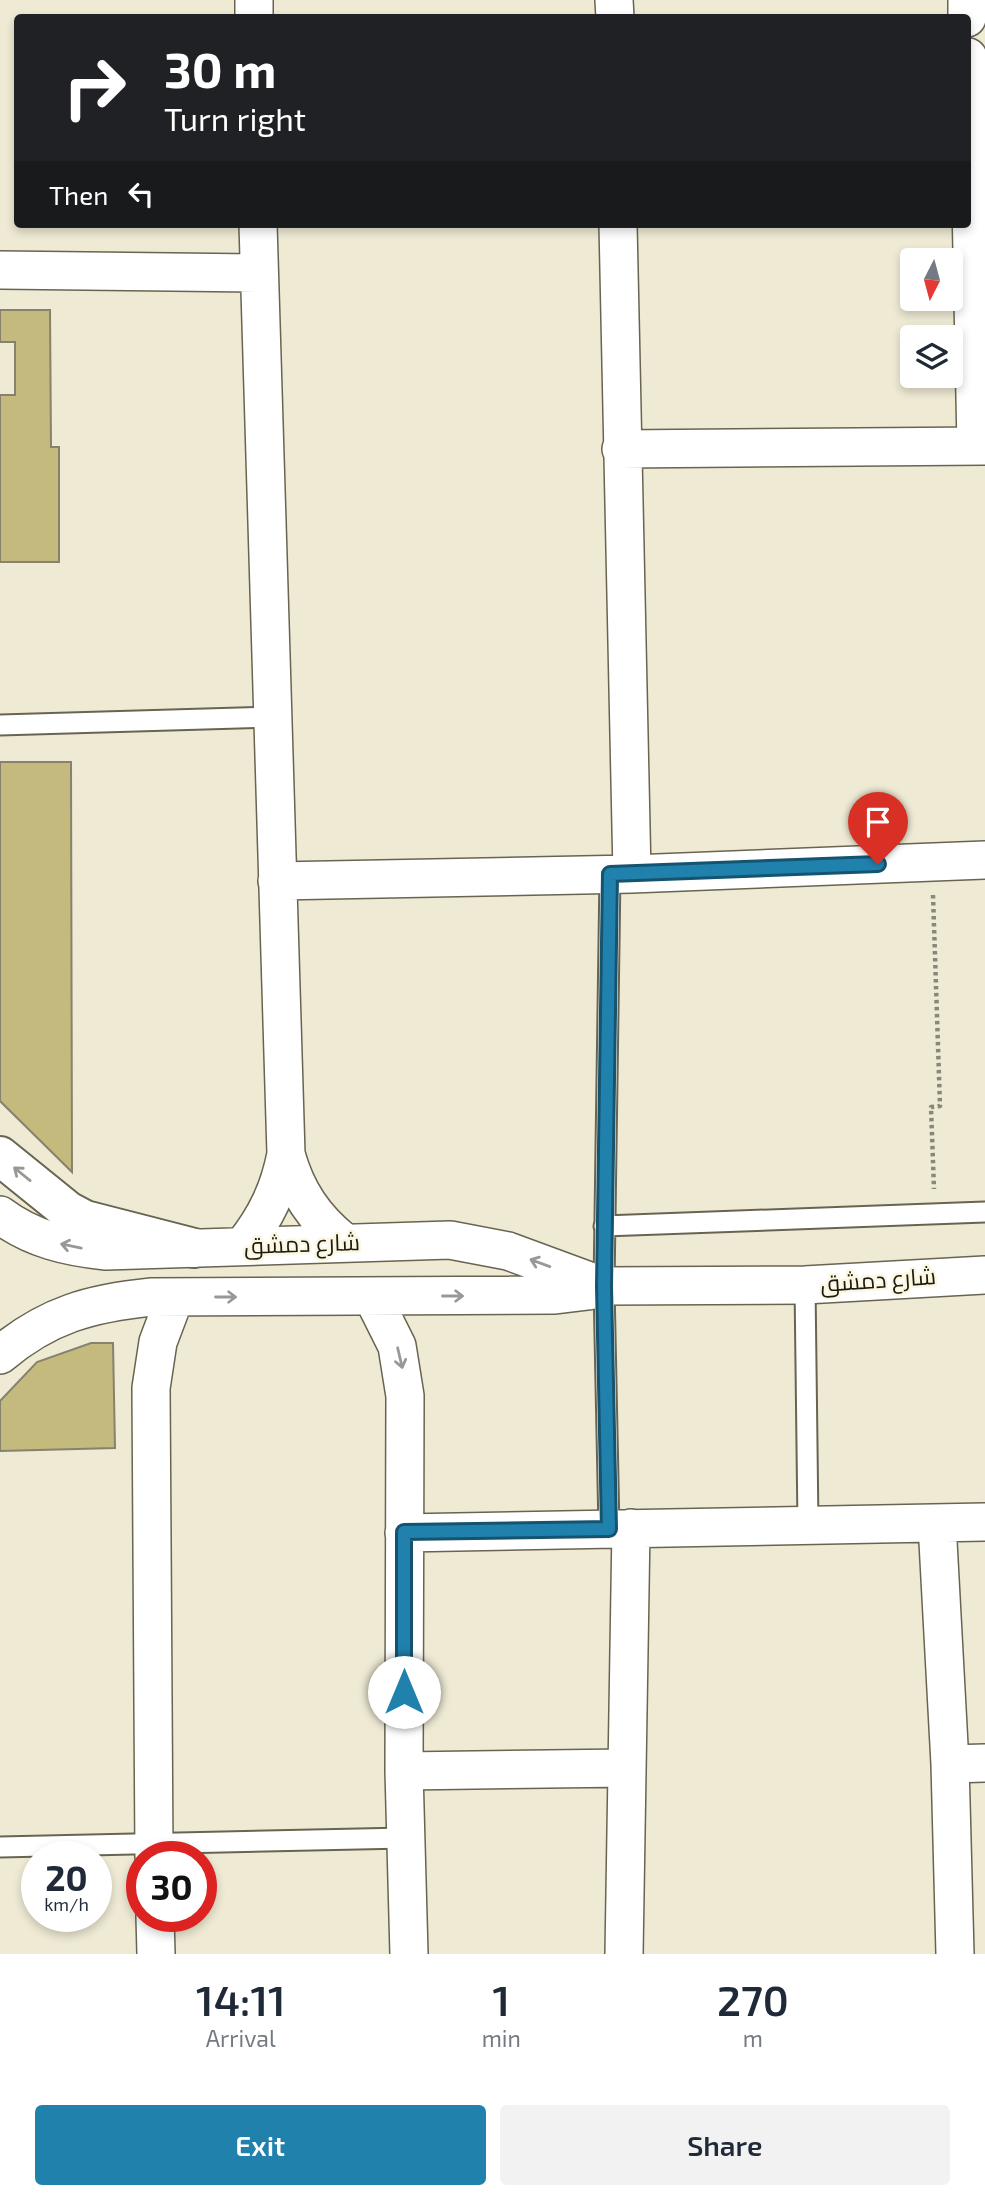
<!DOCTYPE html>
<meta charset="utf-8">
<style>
:root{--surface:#fff;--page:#f2f2f3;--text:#1f2937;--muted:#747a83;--accent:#2181ad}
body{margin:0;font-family:"Exo 2",Cairo,sans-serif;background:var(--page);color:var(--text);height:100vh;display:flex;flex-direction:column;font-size:26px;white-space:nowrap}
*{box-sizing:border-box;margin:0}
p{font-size:23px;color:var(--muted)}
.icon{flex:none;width:38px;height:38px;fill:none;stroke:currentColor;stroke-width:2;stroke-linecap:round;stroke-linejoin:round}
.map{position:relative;height:1954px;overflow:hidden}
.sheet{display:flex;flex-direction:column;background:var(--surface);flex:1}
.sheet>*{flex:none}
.top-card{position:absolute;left:14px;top:14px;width:957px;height:214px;border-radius:7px;box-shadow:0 4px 10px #0003;background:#202124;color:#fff;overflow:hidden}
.needle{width:46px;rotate:186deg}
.fabs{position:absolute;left:900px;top:248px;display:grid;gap:14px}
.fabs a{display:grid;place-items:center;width:63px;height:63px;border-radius:7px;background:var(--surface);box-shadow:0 4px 10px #0003;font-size:35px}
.speed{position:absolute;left:21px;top:1841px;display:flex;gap:14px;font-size:35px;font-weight:700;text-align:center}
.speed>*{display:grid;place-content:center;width:91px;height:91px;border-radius:50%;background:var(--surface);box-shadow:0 4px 10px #0003;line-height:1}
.speed small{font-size:18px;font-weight:400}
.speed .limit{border:10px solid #d22;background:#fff;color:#111}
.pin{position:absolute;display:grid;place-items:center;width:60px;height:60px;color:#fff;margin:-72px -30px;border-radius:50% 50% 50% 0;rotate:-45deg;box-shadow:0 0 7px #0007}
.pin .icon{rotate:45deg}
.me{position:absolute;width:77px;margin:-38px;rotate:0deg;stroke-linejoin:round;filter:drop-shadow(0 0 5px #0008)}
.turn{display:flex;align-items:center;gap:24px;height:147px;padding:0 35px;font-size:32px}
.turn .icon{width:91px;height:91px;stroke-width:2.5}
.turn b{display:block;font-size:49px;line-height:60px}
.then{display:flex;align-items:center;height:66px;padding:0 35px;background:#0003;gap:14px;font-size:26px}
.eta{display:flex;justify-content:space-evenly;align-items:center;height:119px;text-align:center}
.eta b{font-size:42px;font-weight:600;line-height:49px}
.primary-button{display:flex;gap:14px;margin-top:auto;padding:14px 35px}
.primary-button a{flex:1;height:80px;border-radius:7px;background:var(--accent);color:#fff;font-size:28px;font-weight:600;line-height:80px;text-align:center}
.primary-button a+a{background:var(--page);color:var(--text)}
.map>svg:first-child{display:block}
.building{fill:#c5ba7d;stroke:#86826e;stroke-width:2}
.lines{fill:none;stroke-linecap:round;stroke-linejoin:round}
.lane-casing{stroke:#686451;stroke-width:23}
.street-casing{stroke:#686451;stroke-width:40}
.primary-casing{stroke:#686451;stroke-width:42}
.path{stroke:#898778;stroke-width:4.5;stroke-dasharray:3.5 3.5;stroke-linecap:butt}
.lane{stroke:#fff;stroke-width:19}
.street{stroke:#fff;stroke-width:37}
.primary{stroke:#fff;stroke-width:38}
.oneway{stroke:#999895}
.route-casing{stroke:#155470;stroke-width:18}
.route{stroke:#2181ad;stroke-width:12}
.labels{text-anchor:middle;stroke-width:5;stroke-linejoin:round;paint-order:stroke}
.street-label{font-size:23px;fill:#1c1b13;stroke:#fbf7e1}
</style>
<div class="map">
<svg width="985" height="1954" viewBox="0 0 985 1954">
<rect width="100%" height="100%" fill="#eeead4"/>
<path class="building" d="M0,310h50l1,137h8v115h-59v-167h15v-53h-15z
M0,762h71l1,410 -72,-71z
M91,1343h22l2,105 -115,3v-50l37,-39z"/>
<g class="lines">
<g class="lane-casing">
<path id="lane" d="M0,725l272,-8
M604,1226l381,-14
M805,1285l3,240
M609,1529l-5,-243 6,-412
M0,1847l405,-9"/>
</g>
<g class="street-casing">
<path id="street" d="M254,0v18
M614,0l1,18
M967,0v18
M968,57l8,389
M258,224l28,930c10,37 28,64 58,88
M618,224l14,650
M0,270l258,3
M621,449l364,-3
M277,881l355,-7 353,-14
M0,1215c32,24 67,32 106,36l344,-11 58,11 95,35
M243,1246c23,-29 36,-56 43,-92
M372,1296l25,50 8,50 -1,375 5,183
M0,1355c47,-40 91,-52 152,-58l403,-2 33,-4 16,-5 201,-1 180,-10
M937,1523l13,241 5,190
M404,1533l581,-11
M950,1764l35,-1
M404,1771l223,-3
M154,1857l-3,-469 7,-46 17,-45
M155,1916l1,38
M624,1954l7,-426"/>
</g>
<g class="primary-casing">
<path id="primary" d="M0,1156l68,55 17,9 109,28"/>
</g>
<path class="path" d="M933,895l7,211 -9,1 3,82"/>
<use href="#lane" class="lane"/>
<use href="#street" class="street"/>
<use href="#primary" class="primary"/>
</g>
<defs><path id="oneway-shaft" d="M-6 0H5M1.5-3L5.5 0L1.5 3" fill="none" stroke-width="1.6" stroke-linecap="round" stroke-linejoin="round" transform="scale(1.75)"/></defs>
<g class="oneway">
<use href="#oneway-shaft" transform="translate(22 1174) rotate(-141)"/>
<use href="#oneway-shaft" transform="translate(71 1246) rotate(-168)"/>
<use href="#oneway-shaft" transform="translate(540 1263) rotate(-160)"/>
<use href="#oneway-shaft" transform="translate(453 1296)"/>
<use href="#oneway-shaft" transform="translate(226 1297)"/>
<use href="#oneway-shaft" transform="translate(400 1358) rotate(77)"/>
</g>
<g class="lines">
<g class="route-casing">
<path id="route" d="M404,1692v-160l205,-3 -5,-243 6,-412 268,-10"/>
</g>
<use href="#route" class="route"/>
</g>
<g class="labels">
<g class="street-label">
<text transform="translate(302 1244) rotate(-2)" y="8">شارع دمشق</text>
<text transform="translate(878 1280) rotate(-4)" y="8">شارع دمشق</text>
</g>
</g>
</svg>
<div class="fabs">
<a><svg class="needle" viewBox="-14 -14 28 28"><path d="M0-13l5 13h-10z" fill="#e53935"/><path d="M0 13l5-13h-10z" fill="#747a83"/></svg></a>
<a><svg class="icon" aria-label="layers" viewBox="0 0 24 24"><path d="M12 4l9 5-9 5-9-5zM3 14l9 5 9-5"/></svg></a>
</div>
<div class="speed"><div>20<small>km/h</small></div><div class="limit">30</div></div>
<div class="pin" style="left:878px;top:864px;background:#d93025"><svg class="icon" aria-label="arrive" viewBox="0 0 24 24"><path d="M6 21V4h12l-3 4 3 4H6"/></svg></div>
<svg class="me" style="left:404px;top:1692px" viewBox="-20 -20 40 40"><circle r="19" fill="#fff"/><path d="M0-13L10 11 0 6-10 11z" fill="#2181ad"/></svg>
<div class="top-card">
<div class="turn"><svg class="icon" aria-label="right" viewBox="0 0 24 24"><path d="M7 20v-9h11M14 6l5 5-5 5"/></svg><div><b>30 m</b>Turn right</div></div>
<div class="then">Then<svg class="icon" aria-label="left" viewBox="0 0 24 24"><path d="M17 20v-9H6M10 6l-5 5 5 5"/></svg></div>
</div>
</div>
<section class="sheet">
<div class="eta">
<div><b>14:11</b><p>Arrival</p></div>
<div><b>1</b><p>min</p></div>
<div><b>270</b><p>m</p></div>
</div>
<div class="primary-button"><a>Exit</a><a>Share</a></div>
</section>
